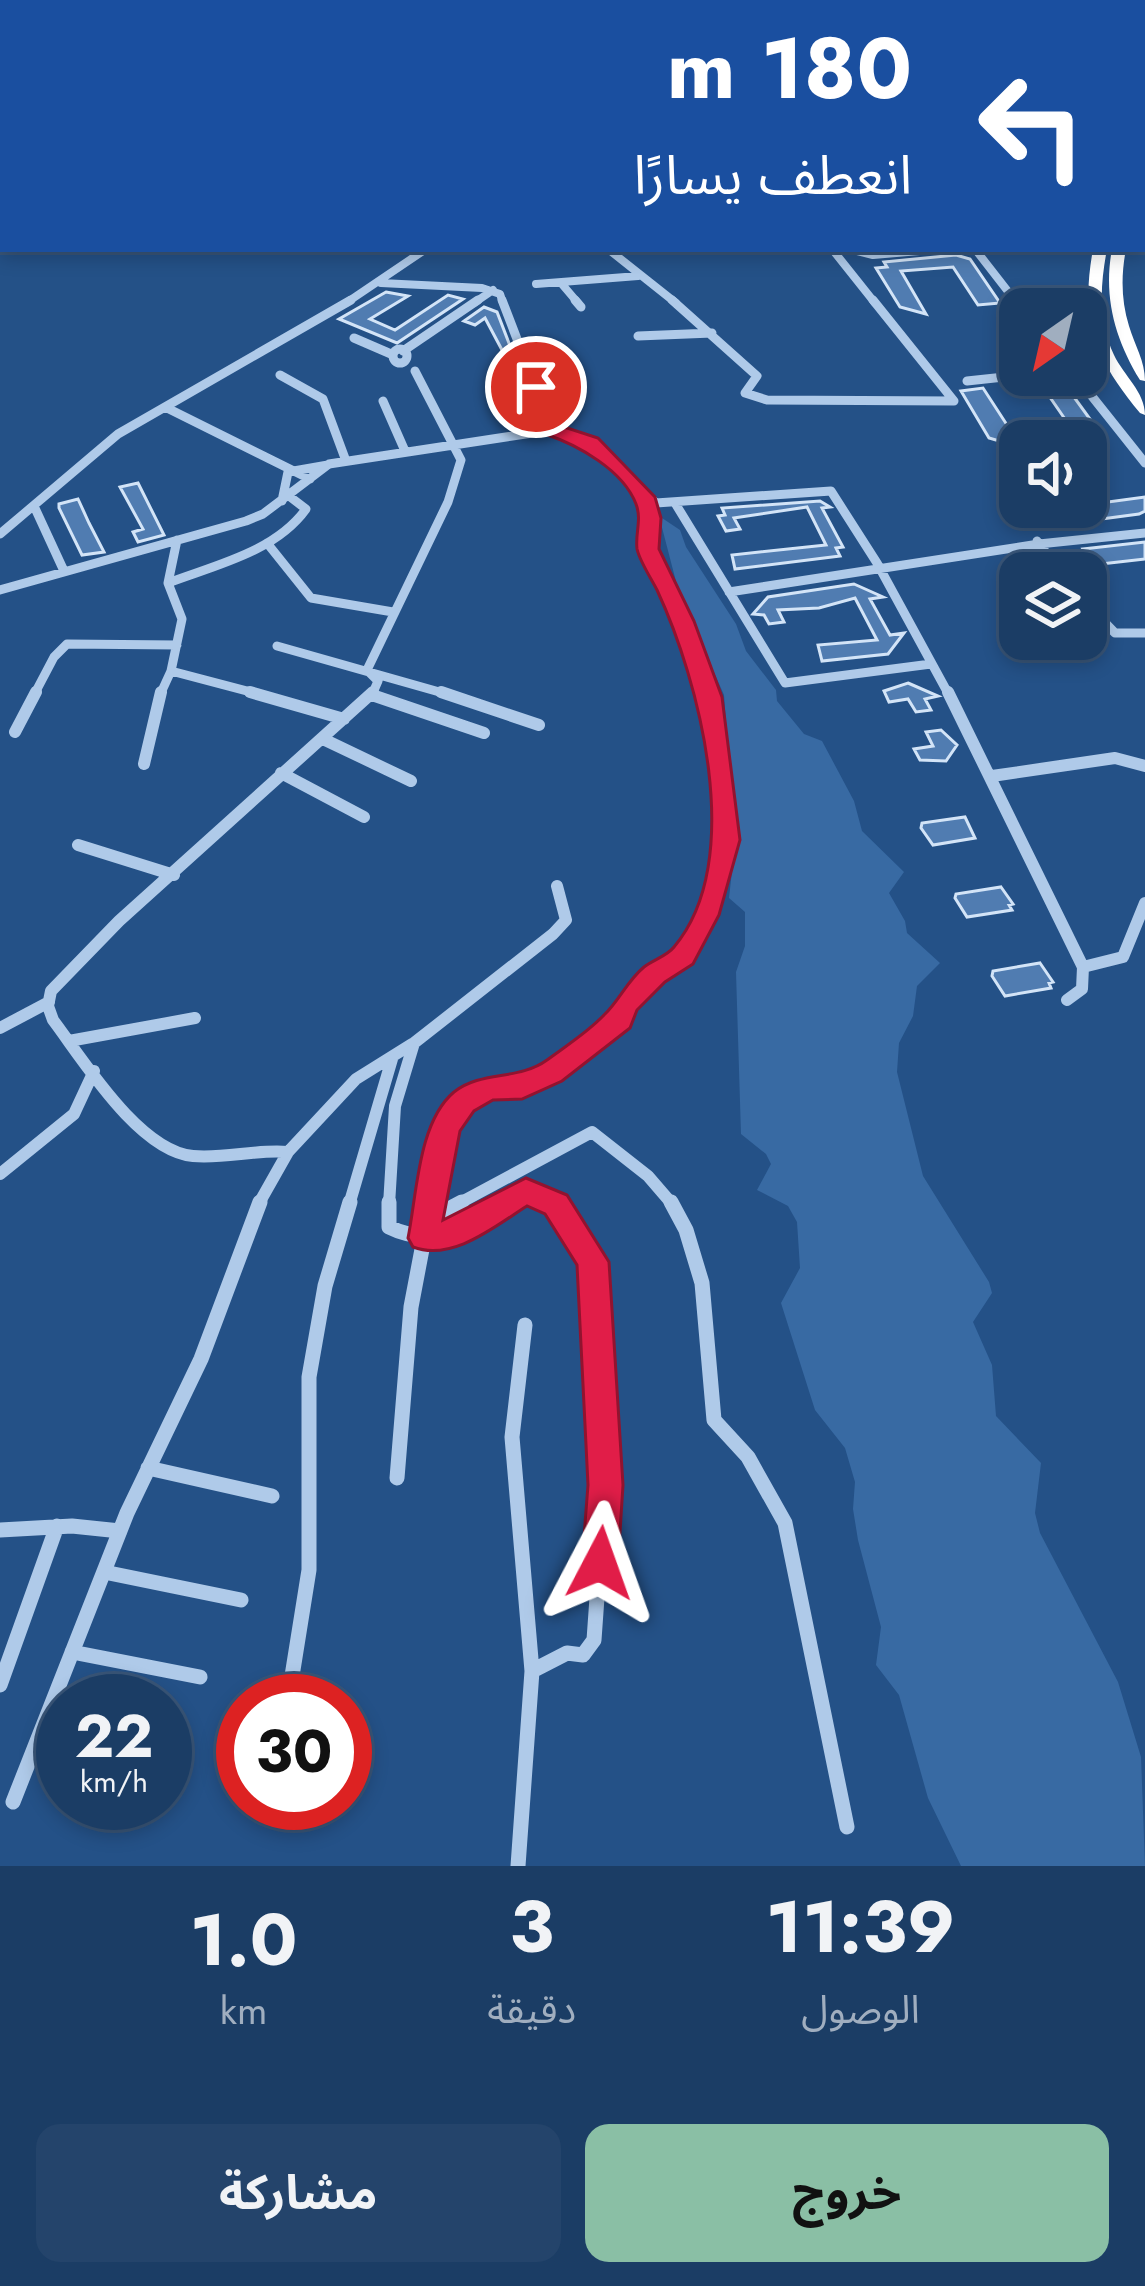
<!DOCTYPE html>
<html lang="ar">
<meta charset="utf-8">
<style>
:root{--surface:#1b3d65;--page:#24446b;--text:#f1f3f6;--muted:#a0aebf;--line:#395679;--accent:#8abfa5}
body{margin:0;font-family:Jost,"Noto Sans Arabic",sans-serif;background:var(--page);color:var(--text);direction:rtl;height:100vh;display:flex;flex-direction:column;font-size:45px;white-space:nowrap}
*{box-sizing:border-box;margin:0}
p{font-size:39px;color:var(--muted)}
.icon{flex:none;width:66px;height:66px;fill:none;stroke:currentColor;stroke-width:2;stroke-linecap:round;stroke-linejoin:round}
.map{position:relative;height:1866px;overflow:hidden;direction:ltr}
.drawer{display:flex;flex-direction:column;background:var(--surface);flex:1}
.drawer>*{flex:none}
.banner{position:absolute;left:0px;top:0px;width:1146px;height:252px;box-shadow:0 6px 18px #0003,0 0 0 3px var(--line);direction:rtl;background:#1a4fa0;color:#fff;overflow:hidden}
.needle{width:78px;rotate:214deg}
.tools{position:absolute;left:999px;top:288px;display:grid;gap:24px}
.tools a{display:grid;place-items:center;width:108px;height:108px;border-radius:24px;background:var(--surface);box-shadow:0 6px 18px #0003,0 0 0 3px var(--line);font-size:60px}
.speed{position:absolute;left:36px;top:1674px;display:flex;gap:24px;font-size:60px;font-weight:700;text-align:center}
.speed>*{display:grid;place-content:center;width:156px;height:156px;border-radius:50%;background:var(--surface);box-shadow:0 6px 18px #0003,0 0 0 3px var(--line);line-height:1}
.speed small{font-size:30px;font-weight:400}
.speed .limit{border:18px solid #d22;background:#fff;color:#111}
.pin{position:absolute;display:grid;place-items:center;width:102px;height:102px;color:#fff;margin:-51px;border:6px solid #fff;border-radius:50%;box-shadow:0 3px 12px #0007}
.me{position:absolute;width:132px;margin:-66px;rotate:4deg;stroke-linejoin:round;filter:drop-shadow(0 0 9px #0008)}
.turn{display:flex;align-items:center;gap:42px;height:252px;padding:0 36px;font-size:54px}
.turn .icon{width:156px;height:156px;stroke-width:2.5}
.turn b{display:block;font-size:84px;line-height:102px}
.eta{display:flex;justify-content:space-evenly;align-items:center;height:204px;text-align:center}
.eta b{font-size:72px;font-weight:700;line-height:84px}
.button{display:flex;gap:24px;margin-top:auto;padding:24px 36px}
.button a{flex:1;height:138px;border-radius:24px;background:var(--accent);color:#111;font-size:48px;font-weight:700;line-height:138px;text-align:center}
.button a+a{background:var(--page);color:var(--text)}
.map>svg:first-child{display:block}
.green{fill:#386aa3}
.building{fill:#507cb1;stroke:#d3e4f7;stroke-width:3}
.lines{fill:none;stroke-linecap:round;stroke-linejoin:round}
.minor-far3{stroke:#afcae9;stroke-width:8}
.minor-far2{stroke:#afcae9;stroke-width:9}
.minor-far1{stroke:#afcae9;stroke-width:12}
.minor{stroke:#afcae9;stroke-width:15}
.tertiary{fill:#afcae9;fill-rule:evenodd}
.motorway{fill:#fff;fill-rule:evenodd}
.route{fill:#e11d48;stroke:#92132f;stroke-width:3}
</style>
<div class="map">
<svg width="1145" height="1866" viewBox="0 0 1145 1866">
<rect width="100%" height="100%" fill="#245187"/>
<path class="green" d="M659,516l21,14 6,17 50,77 10,27 30,39 1,11 27,33 18,7 32,60 8,30 42,41 -15,21 16,28 2,12 33,30 -23,23 -4,30 -14,27 -2,29 26,104 66,106 3,11 -19,29 19,43 4,51 45,47 -6,50 5,20 78,149 23,75 4,109h-184l-33,-68 -29,-103 -23,-30 5,-38 -23,-87 -5,-31 2,-27 -10,-34 -30,-38 -34,-107 19,-35 -3,-46 -9,-16 -31,-16 14,-26 -5,-10 -25,-20 -5,-162 9,-26v-34l-16,-14 6,-54 -11,-149 -45,-102z"/>
<path class="building" d="M956,255l14,4 30,44 -22,2 -25,-38 -52,4 25,43 -26,-7 -24,-39 11,-1 -3,-5z
M386,292l22,4 -38,23 25,11 53,-35 15,4 -66,44 -58,-24z
M484,307l13,5 20,52 -7,1 -25,-47 -10,7 -11,-4z
M1040,375h18l37,51 -12,2 5,6 -82,9 -17,-5 -28,-47 22,-3 26,40 58,-6 -31,-45z
M138,483l26,52 -26,7 -5,-10 10,-3 -23,-42z
M1145,497v14l-6,3 -75,10 -30,-12z
M78,499l11,24 15,29 -22,3 -23,-47v-4z
M820,501l10,6 -8,1 21,39 -7,1 4,8 -105,13 -3,-14 94,-10 -19,-38 -73,11 6,11 -14,2 -8,-15 7,-1 -3,-7z
M1145,542v17l-44,5 5,8 -14,2 -11,-16 7,-1 -5,-8z
M854,584l29,13 -13,2 20,36 14,-2 -16,21 -66,7 -4,-16 59,-5 -22,-42 -36,10 -41,2 6,12 -15,2 -5,-9 -11,-1 15,-17z
M908,683l30,13 -13,3 6,11 -15,2 -8,-13 -19,3 -5,-11z
M941,730l16,15 -11,16 -26,-1 -6,-11 19,-3 -7,-14z
M965,817l10,21 -42,7 -12,-17 1,-5z
M1001,887l12,17 -4,1 3,5 -45,7 -12,-19 1,-4z
M1040,963l13,19 -4,1 2,5 -46,8 -13,-20 1,-5z"/>
<g class="lines">
<path class="minor-far3" d="M700,3l16,-1
M608,249l68,54
M832,249l43,54
M849,249l24,6 70,-6
M975,249l42,54
M381,283l101,5 18,6 3,9
M561,283l17,20
M536,284l102,-8
M346,303l80,-54
M474,303l19,-13"/>
<path class="minor-far2" d="M502,300l50,130
M575,300l6,7
M672,300l85,76 -12,17 22,7 187,1 -81,-101
M1015,300l7,9
M638,336l74,-3
M354,338l37,16
M393 356a7 7 0 1 1 14 0a7 7 0 1 1-14 0Z
M403,351l75,-51
M280,375l43,24 23,62
M1075,375l70,88
M967,381l55,-6
M383,401l22,50
M165,407l145,72
M645,497l6,21v40l32,63 27,74
M282,501l6,-29 40,-7
M675,503l110,180 146,-19
M34,506l30,65
M0,534l118,-100 233,-134
M1037,541l25,32
M267,543l44,55 82,14
M168,583c47,-18 107,-31 138,-74l-17,-13
M0,590l246,-69 17,-7 66,-50 223,-34 39,12 65,61 175,-12 46,72 72,132
M729,592l310,-48 106,-11
M1086,603l29,30h30
M277,646l173,49
M171,671l91,24
M34,695l20,-38 13,-13 110,1
M160,695l11,-24 11,-52 -14,-36 9,-43
M372,695l6,-14 -11,-11 81,-168 13,-42 -46,-89"/>
<path class="minor-far1" d="M250,692l94,27
M441,692l98,33
M948,692l135,275 -1,22 -15,11
M372,695l112,38
M15,732l21,-40
M323,739l88,42
M144,764l17,-72
M281,773l83,44
M992,776l123,-18 30,8
M78,845l96,30
M1083,967l40,-10 22,-54
M0,1028l49,-26
M69,1041l126,-23
M288,1152l68,-73 56,-35
M0,1174l74,-60 20,-43
M258,1205l30,-53c-32,-3 -63,7 -95,4 -54,-5 -109,-95 -140,-136l-5,-14 3,-15 68,-70 254,-229
M349,1205l43,-146
M389,1205l6,-99 19,-63 139,-109 13,-14 -9,-34
M431,1205l15,-78 18,-25 25,-14 33,-1 30,-14 67,-53 7,-16 29,-30 28,-18 23,-41 21,-75 -18,-148
M456,1205l136,-73 56,44 25,29
M504,1205l22,-14 30,14"/>
<path class="minor" d="M389,1202v25c44,22 82,-1 120,-25
M671,1202l15,28 16,53 12,137 34,37 37,66 62,304
M428,1220l34,-18
M148,1468l124,28
M397,1478l14,-171 20,-105
M0,1530l72,-4 48,5
M104,1572l137,28
M72,1652l128,25
M532,1671l35,-18 16,2 11,-15 11,-155 -12,-223 -44,-60
M0,1685l57,-159
M288,1701l21,-131v-193l16,-91 25,-84
M13,1802l114,-289 74,-154 59,-157
M518,1866l14,-195 -20,-234 13,-112"/>
<path class="tertiary" d="M186,0h23l10,3h-23z
M368,0h8l-1,3h-8z
M545,0h10l3,3h-10z
M756,0h8l1,3h-8z"/>
<path class="motorway" d="M1008,0h13l3,3h-13z
M1143,20h2v6h-2z
M1143,86l2,1 -2,34z
M1145,142v11l-2,1v-11z
M1145,183v12l-2,1v-12z
M1145,213v11l-2,1v-11z
M1093,249h14c-7,37 -9,72 7,106 10,21 31,37 31,60l-5,-2c-46,-56 -60,-92 -47,-164z
M1112,249h14c-5,26 -5,51 3,77 6,20 16,35 16,55l-5,-1c-25,-41 -37,-83 -28,-131z"/>
</g>
<path class="route" d="M536,381l10,6 15,39 37,12 57,59 6,21 -2,31 35,72 28,76 18,143 -21,75 -26,49 -28,18 -28,28 -7,18 -68,53 -40,18 -29,1 -19,11 -14,20 -17,89 83,-42 41,17 42,67 14,223 -5,78 -6,12 -12,6 -13,-6 -5,-12 6,-78 -11,-220 -32,-51 -18,-8c-32,20 -74,56 -114,41l-5,-9c9,-44 10,-116 46,-146 28,-22 64,-11 93,-32 19,-14 41,-28 57,-45 15,-14 23,-34 40,-48 9,-7 23,-11 30,-20 73,-86 25,-267 -17,-357 -6,-12 -17,-28 -20,-41 -2,-16 5,-29 -1,-45 -13,-34 -58,-59 -91,-70l-18,-47z"/>
</svg>
<div class="tools">
<a><svg class="needle" viewBox="-14 -14 28 28"><path d="M0-13l5 13h-10z" fill="#e53935"/><path d="M0 13l5-13h-10z" fill="#a0aebf"/></svg></a>
<a><svg class="icon" aria-label="sound" viewBox="0 0 24 24"><path d="M4 9h4l5-4v14l-5-4H4zM17 9q2 3 0 6"/></svg></a>
<a><svg class="icon" aria-label="layers" viewBox="0 0 24 24"><path d="M12 4l9 5-9 5-9-5zM3 14l9 5 9-5"/></svg></a>
</div>
<div class="speed"><div>22<small>km/h</small></div><div class="limit">30</div></div>
<div class="pin" style="left:536px;top:387px;background:#d93025"><svg class="icon" aria-label="arrive" viewBox="0 0 24 24"><path d="M6 21V4h12l-3 4 3 4H6"/></svg></div>
<svg class="me" style="left:600px;top:1563px" viewBox="-20 -20 40 40"><path d="M0-17L14 15 0 8-14 15z" fill="#e11d48" stroke="#fff" stroke-width="4"/></svg>
<div class="banner">
<div class="turn"><svg class="icon" aria-label="left" viewBox="0 0 24 24"><path d="M17 20v-9H6M10 6l-5 5 5 5"/></svg><div><b>180 m</b>انعطف يسارًا</div></div>
</div>
</div>
<section class="drawer">
<div class="eta">
<div><b>11:39</b><p>الوصول</p></div>
<div><b>3</b><p>دقيقة</p></div>
<div><b>1.0</b><p>km</p></div>
</div>
<div class="button"><a>خروج</a><a>مشاركة</a></div>
</section>
